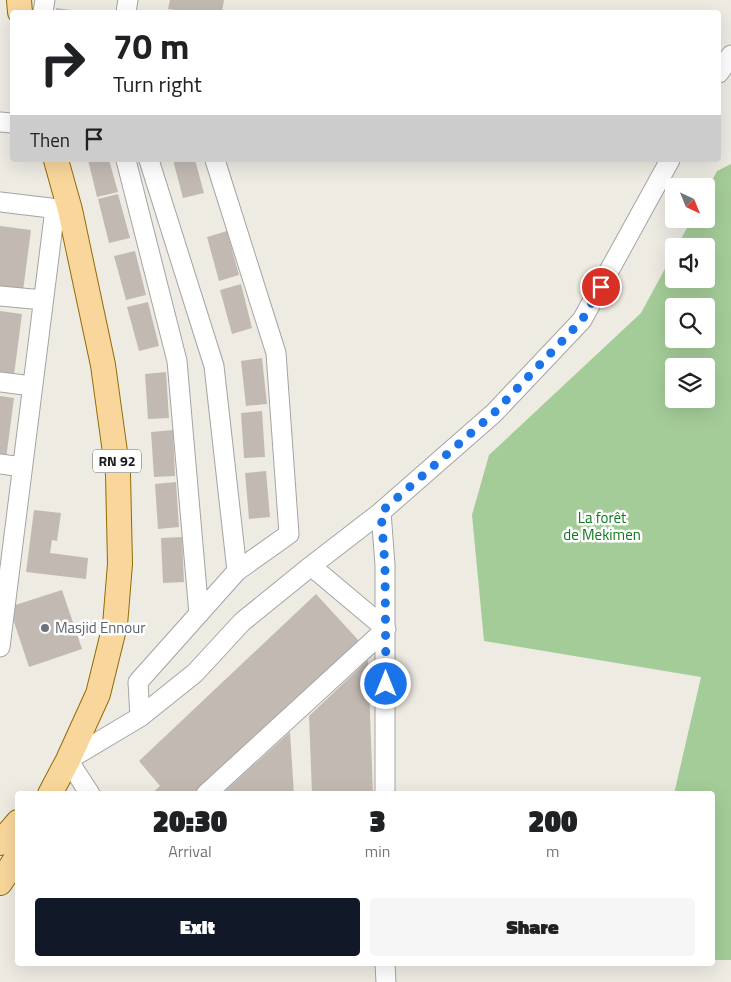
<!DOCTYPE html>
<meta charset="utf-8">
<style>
:root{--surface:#fff;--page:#f6f6f6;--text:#202124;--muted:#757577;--accent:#111827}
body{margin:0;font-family:"Titillium Web",sans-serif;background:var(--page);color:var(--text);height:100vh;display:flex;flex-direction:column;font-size:19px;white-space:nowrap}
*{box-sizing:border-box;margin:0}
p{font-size:16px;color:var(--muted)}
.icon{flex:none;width:28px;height:28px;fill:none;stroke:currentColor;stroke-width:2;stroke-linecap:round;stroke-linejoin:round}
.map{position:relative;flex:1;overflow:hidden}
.drawer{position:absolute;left:15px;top:791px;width:700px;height:175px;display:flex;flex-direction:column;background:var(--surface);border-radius:5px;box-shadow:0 5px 20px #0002}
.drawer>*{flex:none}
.guide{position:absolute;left:10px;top:10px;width:711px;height:152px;border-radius:5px;box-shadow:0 5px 20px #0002;background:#fff;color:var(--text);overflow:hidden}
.needle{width:32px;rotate:137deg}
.buttons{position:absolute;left:665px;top:178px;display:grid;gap:10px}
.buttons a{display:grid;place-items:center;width:50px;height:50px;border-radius:5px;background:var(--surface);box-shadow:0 5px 20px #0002;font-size:25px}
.pin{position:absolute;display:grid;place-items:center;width:42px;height:42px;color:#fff;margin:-21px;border:2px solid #fff;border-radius:50%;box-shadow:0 1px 5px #0007}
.me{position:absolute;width:55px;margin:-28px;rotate:0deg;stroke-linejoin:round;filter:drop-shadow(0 0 4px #0008)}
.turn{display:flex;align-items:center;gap:18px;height:105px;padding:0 20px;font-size:22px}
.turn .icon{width:65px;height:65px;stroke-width:2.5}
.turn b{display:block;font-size:35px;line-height:42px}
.then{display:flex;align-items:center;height:48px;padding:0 20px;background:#0003;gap:10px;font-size:19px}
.eta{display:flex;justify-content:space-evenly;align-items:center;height:85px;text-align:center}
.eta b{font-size:30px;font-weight:800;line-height:35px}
.button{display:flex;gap:10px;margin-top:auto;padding:10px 20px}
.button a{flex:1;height:58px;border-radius:5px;background:var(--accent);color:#fff;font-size:20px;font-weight:800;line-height:58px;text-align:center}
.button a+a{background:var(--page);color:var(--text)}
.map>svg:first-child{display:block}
.forest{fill:#a4cc98;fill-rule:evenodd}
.building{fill:#c2bab2}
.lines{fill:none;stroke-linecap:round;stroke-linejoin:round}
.minor-casing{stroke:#a4a4a4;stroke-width:21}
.major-casing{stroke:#926b04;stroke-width:26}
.minor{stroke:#fff;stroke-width:19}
.major{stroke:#f9d79c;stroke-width:24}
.route{stroke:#1a73e8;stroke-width:9;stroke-dasharray:0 16.2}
.worship-dot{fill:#6b7280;stroke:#fff;stroke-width:2}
.labels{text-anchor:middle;stroke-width:5;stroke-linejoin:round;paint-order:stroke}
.shield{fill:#fff;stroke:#616161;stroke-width:1}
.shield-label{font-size:14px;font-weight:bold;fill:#1d1d1d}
.park-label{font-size:15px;fill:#0e781d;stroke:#fff}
.worship-label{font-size:15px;fill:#5b616d;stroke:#fff;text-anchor:start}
</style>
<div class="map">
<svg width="731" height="982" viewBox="0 0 731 982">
<rect width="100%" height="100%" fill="#eeebe3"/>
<path class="forest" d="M731,164v796h-18l-1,-166h-38l27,-117 -217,-36 -12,-126 17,-60 152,-142 33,-61v27h32v-33h-29l15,-27h14v-27l11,-21zM674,306h32v33h-32zM674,366h32v33h-32z"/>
<path class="building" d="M170,0h54l-2,12h-34l-20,-3z
M56,8l23,3v1h-23z
M88,160h21l9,32 -21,5z
M173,160h22l9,33 -21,5z
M118,194l12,44 -21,5 -11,-44z
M0,226l31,4 -8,61 -23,-3z
M227,231l12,44 -20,6 -12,-44z
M135,251l11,44 -20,5 -12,-44z
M241,284l11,44 -20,6 -12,-44z
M148,302l11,44 -20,5 -12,-44z
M0,311l22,3 -8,61 -14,-2z
M262,358l5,46 -21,2 -5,-45z
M166,372l3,46 -21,1 -3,-45z
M0,396l14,2 -8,61 -6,-1z
M262,411l3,46 -21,1 -3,-45z
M173,430l2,46 -21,1 -3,-45z
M266,471l4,46 -21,2 -4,-46z
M176,482l3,45 -21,2 -3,-45z
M34,510l27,3 -4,28 -5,-1 -2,13 38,5 -2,21 -60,-7z
M182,537l2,45 -21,1 -2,-45z
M62,590l20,59 -53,18 -20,-60z
M316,594l44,48 -164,152h-45l9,-8 -21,-25z
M368,660l5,134h-61l-3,-78z
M290,732l4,62h-69v-3z"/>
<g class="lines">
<g class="minor-casing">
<path id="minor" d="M43,12l2,-12
M126,12l2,-12
M719,73l12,-18
M0,122l12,1
M126,160l51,201 22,253
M149,160l65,206 23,205
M0,202l67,8
M0,296l43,4
M0,382l32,4
M0,464l22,3
M381,512l4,53v229
M0,647l55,-438
M140,717l-2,-35 99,-111 52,-37 -13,-181 -61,-193
M90,794l-22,-34 72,-43 55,-44 47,-51 69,-56 70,-54 113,-99 88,-93 88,-160
M206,794l180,-165 -75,-63
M385,964l1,18"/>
</g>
<g class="major-casing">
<path id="major" d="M19,0l1,12
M50,794l18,-34 30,-66 17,-69 5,-61 -2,-90 -15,-109 -33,-155 -14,-50
M0,843l18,-21
M0,883l10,-15 8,-13"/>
</g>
<use href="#minor" class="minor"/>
<use href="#major" class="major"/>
</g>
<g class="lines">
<path class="route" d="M386,684l-1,-119 -4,-53 113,-99 88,-93 19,-33"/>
</g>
<circle class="worship-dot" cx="45" cy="628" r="5"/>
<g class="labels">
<rect class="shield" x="93" y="449.5" width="48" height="23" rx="4"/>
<g class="shield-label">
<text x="117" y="466">RN 92</text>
</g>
<g class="park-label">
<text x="602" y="523">La forêt<tspan x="602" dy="17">de Mekimen</tspan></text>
</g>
<g class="worship-label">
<text x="55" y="633">Masjid Ennour</text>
</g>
</g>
</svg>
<div class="buttons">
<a><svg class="needle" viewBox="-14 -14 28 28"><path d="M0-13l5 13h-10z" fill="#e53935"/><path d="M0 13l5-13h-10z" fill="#757577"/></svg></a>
<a><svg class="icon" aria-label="sound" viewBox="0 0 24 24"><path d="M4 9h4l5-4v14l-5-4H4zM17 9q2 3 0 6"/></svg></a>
<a><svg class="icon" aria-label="search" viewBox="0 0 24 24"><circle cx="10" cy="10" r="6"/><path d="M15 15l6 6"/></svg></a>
<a><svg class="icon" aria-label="layers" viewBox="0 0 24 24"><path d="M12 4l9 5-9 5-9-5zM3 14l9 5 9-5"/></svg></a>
</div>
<div class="pin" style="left:601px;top:287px;background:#d93025"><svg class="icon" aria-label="arrive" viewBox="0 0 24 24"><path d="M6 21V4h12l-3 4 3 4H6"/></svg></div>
<svg class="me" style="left:386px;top:684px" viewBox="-20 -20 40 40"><circle r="17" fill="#1a73e8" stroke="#fff" stroke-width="3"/><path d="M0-11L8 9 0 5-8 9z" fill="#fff"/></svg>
<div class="guide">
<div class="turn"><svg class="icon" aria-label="right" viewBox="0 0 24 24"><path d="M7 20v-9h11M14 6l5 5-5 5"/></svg><div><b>70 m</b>Turn right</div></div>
<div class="then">Then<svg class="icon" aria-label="arrive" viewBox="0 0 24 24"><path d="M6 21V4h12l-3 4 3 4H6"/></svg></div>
</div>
<section class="drawer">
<div class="eta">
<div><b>20:30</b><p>Arrival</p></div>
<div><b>3</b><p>min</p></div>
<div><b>200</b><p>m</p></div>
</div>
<div class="button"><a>Exit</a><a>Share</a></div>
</section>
</div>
